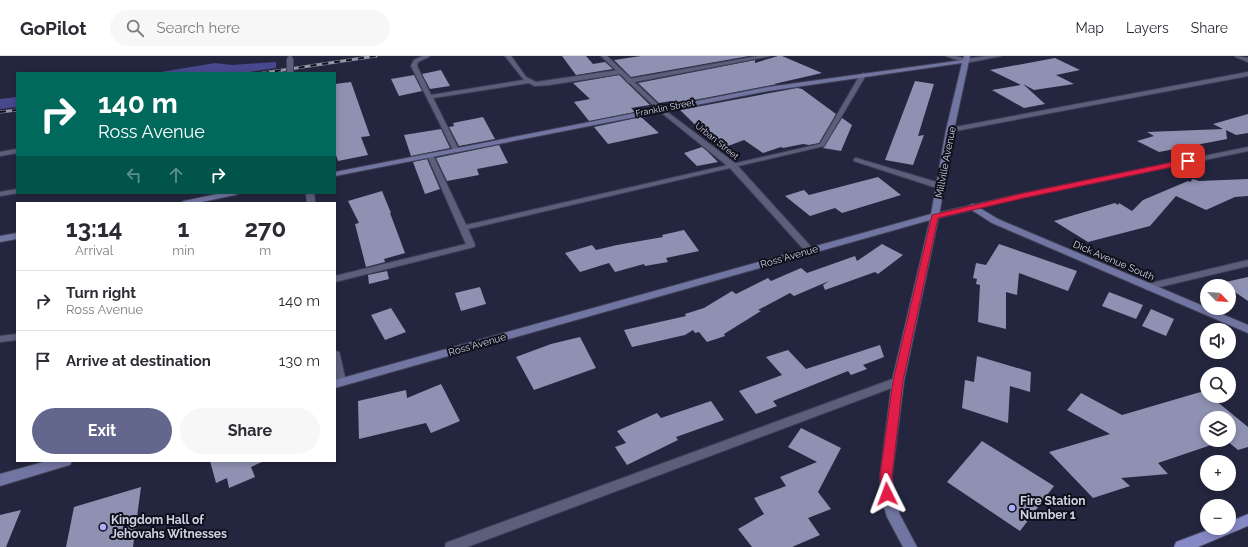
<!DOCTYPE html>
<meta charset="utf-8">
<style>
:root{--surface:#fff;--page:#f7f7f7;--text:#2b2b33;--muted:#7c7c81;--line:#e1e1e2;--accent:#64678d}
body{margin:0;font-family:Raleway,sans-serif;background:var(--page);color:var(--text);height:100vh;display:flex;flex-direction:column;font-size:15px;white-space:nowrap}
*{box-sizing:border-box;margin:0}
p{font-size:13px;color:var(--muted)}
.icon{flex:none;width:22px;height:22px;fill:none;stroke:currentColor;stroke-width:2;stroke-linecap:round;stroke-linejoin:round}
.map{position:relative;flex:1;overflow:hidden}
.drawer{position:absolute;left:16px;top:146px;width:320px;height:260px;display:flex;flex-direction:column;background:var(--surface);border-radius:0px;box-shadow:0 2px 6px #0003}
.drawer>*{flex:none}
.top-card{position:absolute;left:16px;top:16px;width:320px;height:122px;border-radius:0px;box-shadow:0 2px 6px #0003;background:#00695c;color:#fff;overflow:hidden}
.needle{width:26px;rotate:115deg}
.fabs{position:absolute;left:1200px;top:223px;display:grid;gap:8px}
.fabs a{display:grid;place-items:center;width:36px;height:36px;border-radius:50%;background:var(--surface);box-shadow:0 2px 6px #0003;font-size:20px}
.pin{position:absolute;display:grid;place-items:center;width:34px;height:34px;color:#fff;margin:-17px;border-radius:8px;box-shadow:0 2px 6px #0006}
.me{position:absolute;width:44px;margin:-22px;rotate:357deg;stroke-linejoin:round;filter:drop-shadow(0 0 3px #0008)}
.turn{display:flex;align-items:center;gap:14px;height:84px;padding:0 16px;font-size:18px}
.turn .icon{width:52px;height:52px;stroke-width:2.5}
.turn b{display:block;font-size:28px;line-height:34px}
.lanes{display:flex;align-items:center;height:38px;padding:0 16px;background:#0003;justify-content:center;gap:20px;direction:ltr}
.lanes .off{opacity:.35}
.eta{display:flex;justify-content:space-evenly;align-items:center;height:68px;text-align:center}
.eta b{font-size:24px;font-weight:700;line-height:28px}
.primary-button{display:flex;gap:8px;margin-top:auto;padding:8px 16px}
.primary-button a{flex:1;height:46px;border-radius:24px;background:var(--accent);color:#fff;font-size:16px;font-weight:700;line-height:46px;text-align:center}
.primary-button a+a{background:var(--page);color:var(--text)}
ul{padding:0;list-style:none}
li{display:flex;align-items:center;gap:12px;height:60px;padding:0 16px;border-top:1px solid var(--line)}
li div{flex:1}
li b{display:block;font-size:15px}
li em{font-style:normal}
header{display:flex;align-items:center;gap:24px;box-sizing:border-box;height:56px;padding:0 20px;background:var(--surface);border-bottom:1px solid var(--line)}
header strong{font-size:19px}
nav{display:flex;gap:22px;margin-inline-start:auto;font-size:14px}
.search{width:280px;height:36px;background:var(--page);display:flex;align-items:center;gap:10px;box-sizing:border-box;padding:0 14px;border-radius:22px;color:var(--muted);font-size:15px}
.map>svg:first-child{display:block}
.green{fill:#47488d}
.building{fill:#8e91b1;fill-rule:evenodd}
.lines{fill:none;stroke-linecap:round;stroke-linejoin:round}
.lane-casing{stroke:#404156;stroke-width:2}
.street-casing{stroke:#404156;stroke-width:2}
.secondary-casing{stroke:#404156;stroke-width:2}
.primary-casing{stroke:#404156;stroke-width:2}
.lane{fill:#5c5f7c;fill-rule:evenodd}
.street{fill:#5c5f7c;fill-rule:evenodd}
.secondary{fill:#7175a1;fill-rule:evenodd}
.primary{fill:#858ac6;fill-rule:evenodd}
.rail-casing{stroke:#9496aa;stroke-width:3}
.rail{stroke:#0f101b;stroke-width:2;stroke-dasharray:6;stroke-linecap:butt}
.street-bridge-casing{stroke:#404156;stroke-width:8;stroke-linecap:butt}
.street-bridge{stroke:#5c5f7c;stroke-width:6}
.route{fill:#e11d48;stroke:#92132f}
.poi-dot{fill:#aab0fb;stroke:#0f101b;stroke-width:1.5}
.labels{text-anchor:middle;stroke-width:4;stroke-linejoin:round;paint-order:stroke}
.far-street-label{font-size:9px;fill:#d0d2e3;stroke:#0f101b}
.street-label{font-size:10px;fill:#d0d2e3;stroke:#0f101b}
.near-poi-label{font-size:12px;font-weight:bold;fill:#d0d2e3;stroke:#0f101b;text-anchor:start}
</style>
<header>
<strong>GoPilot</strong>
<div class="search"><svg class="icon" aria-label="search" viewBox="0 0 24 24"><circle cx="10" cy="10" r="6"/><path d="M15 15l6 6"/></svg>Search here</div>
<nav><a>Map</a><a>Layers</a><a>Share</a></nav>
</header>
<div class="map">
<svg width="1248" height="491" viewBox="0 0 1248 491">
<rect width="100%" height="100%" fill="#24263f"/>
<path class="green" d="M276,6v6l-33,5h-88l60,-10 17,2z
M17,41v10l-17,2v-10z"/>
<path class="building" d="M562,0h24l7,8 12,-2 8,7 -37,6z
M641,0h108l-118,21 -17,-17z
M778,0h4l40,17 -48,11h3l-103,20 -3,-3 -12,2 -21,-20 117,-23v3z
M1055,2l25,12 -24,5 18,9 -40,6 -11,-6 22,20 -21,4 -32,-18 29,-5 -31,-15z
M441,14l9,16 -20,3 -8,-15z
M414,19l8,16 -23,5 -8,-17z
M619,19l31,30 -19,3 4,4 -46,9 -15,-19 16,-3 -17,-16z
M915,25l19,3 -16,52 6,-1 -11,30 -28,-5z
M351,26l19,54 -9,1 7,18 -30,6 -3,-9v-68z
M797,32l5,1 34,25 -17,29 -10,2 -6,-1 -20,4 -2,-1 -18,6 -19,-13 -24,9 -40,-39z
M1248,58v19l-12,2 -10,-5 1,9 -68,13 -22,-11 17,-5 -7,-4 76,-3 -10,-5z
M483,61l12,22 -36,7 -10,-19 5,-1 -1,-3z
M641,61l18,16 -51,11 -14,-17z
M842,62l10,7 -11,26 -18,-3z
M441,73l9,19 -39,8 -7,-21z
M499,89l9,18 -31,6 2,6 -32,6 -11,-23z
M702,91l6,5 10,10 -21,4 -13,-13z
M427,103l13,30 -15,5 -12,-32z
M878,121l23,18 -59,18 -7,-5 -25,8 -25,-20 19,-6 5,5z
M1193,123l6,2 49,-2v17l-13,1 -29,13 -30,-14 -26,30 -62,16 -34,-21 61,-18 3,2 1,-2 13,8 11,-11 45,-19 2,1z
M382,135l9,22h-1l15,40 -21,6 1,3 -19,5 -11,-43 4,-1 -11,-22z
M684,174l15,21 -33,7 2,4 -23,4 -1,-2 -29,8 -6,-9 -29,9 -15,-19 27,-8 4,5 21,-5 46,-8 -1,-2z
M882,188l21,11 -25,19 -3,-2 -50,18 -2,-5 6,-4 -35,15 -4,-3 -32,17 3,1 -37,23 1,2 -18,6 -8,-10 -4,1 -2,-3 -8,5 -53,12 -8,-17 62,-14 -1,-2 19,-6 28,-17 4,3 32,-16 3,3 30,-13 6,5 48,-17 2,5z
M999,188l78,27 -9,20 -49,-18 -2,22 -11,-3v37l-28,-7 2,-37 -4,-1 1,-5 -4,-1 3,-15 10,2z
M387,215l2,8 -20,5 -1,-9z
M1248,221v24l-19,-13v-2l-8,-3z
M480,231l6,17 -25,7 -6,-18z
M1109,236l34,13 -7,14 -34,-13z
M391,252l15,24 -21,8 -14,-25z
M1151,253l23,10 -8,17 -24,-10z
M580,281l16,31 -62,22 -18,-33 35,-13z
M880,289l4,12 -21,8 4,4 -16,6 -3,-4 -75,30 4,5 -21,8 -17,-23 43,-16 -16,-18 22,-7 18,19z
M977,300l54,16 -1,20 -20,-6 -2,37 -46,-15 3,-28 9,2z
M441,328l19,37 -29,12 -5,-10 -67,16 -1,-38 48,-11 1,8z
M1204,335l3,3v2h3l38,31v20l-10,3 -12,-10 -68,23 10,11 -47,4 9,8 -37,12 -44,-46 61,-18 -43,-24 14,-17 41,22zM1207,362h22v22h-22z
M711,345l13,19 -48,17 2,3 -51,25 -12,-18 11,-4 -9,-12 40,-18 4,5z
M801,372l40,20 -23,44 13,17 -23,9 12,17 -28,12h-40l-14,-18 26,-15 -10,-16 32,-12 -6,-9 37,-15 -29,-15z
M982,385l72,45 -34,45 -73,-49z
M210,405h54l-13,6 4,10 -26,11 -2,-10 -11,5z
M141,431l-8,60h-67l8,-40z
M21,454l-15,37h-6v-32z"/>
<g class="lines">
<g class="lane-casing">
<path id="lane" d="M423,0h7l-12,6 -1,4 14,29 93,-15 -19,-24h6l15,21 10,5 83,-12 3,2 -3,2 -70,11 -14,1 -6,-3 -96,15 26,52 -3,2 -3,-2 -42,-84 3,-6z
M758,0h12l-141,27 -3,-2 3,-2z
M1248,16v4l-298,56 -3,-2 3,-2z
M863,17l3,2 -42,71 -356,83 7,16 -1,2 -139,35v-6l131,-32 -39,-89 1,-1 2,-1 3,2 33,70 354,-81 40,-69z
M856,102l87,26 1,2 -1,2h-6l-83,-27v-2z
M17,133l1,4 -18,3v-4z
M1248,204v6l-101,24 -4,-3 4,-3z
M17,278v6l-17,2v-6z
M898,321l4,1 1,3 -1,3 -435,163h-22l1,-4 5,-2z"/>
</g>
<g class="street-casing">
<path id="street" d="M601,0h6l55,52 74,56 77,85 2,2 -2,2h-6l-77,-85 -72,-58z
M946,0h9l11,3 21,-3h14l-35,7z
M1235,0l13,2v4l-12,-5z
M1248,91v4l-223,46 -90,22 -4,-3 1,-2 93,-21z
M17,93v4l-17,3v-4z
M306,137h8l1,10h-8z
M335,295l4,1 1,3 6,27 -2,3 -4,1 -5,-3z"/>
</g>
<g class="secondary-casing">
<path id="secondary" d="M964,0h6l-16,74 -15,86 -35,165 -12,95 2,18 6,21 17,32h-14l-16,-30 -7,-23v-18l12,-95 38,-161 -595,168v-8l596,-166 15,-84 16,-67 -194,28 -433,85v-4l433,-85 195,-27z
M222,137h17l-4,2 -38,8h-17l4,-2z
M973,148l25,15 250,106v8l-256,-110 -22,-14 -1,-2 1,-2z
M17,177v6l-17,3v-6z
M47,405h25l-2,4 -4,1 -66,20v-12z"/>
</g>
<g class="primary-casing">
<path id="primary" d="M1248,458v12l-50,21h-24l2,-5 37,-14h16v-6z"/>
</g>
<use href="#lane" class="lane"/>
<use href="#street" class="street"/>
<use href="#secondary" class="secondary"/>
<use href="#primary" class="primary"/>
<g class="rail-casing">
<path id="rail" d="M263,17l113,-17
M0,56l17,-2"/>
</g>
<use href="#rail" class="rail"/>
<g class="street-bridge-casing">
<path id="street-bridge" d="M290,3v14"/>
</g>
<use href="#street-bridge" class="street-bridge"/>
</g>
<path class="route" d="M1188,103l3,1v3l-167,35 -86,20 -35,163 -11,95 1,18 -1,4 -5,1 -4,-1 -2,-4 -1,-18 13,-95 39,-166 92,-22z"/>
<g class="poi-dot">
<circle cx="1012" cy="452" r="4"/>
<circle cx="103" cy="471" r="4"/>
</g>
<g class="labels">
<g class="far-street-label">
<text transform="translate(665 52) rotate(-11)" y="3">Franklin Street</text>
<text transform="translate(717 85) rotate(39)" y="3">Urban Street</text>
</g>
<g class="street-label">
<text transform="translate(945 106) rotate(-79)" y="4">Millville Avenue</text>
<text transform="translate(789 200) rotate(-16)" y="4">Ross Avenue</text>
<text transform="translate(1114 204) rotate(23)" y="4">Dick Avenue South</text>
<text transform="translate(477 288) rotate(-16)" y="4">Ross Avenue</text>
</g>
<g class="near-poi-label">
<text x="1020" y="449">Fire Station<tspan x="1020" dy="14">Number 1</tspan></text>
<text x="111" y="468">Kingdom Hall of<tspan x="111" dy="14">Jehovahs Witnesses</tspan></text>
</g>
</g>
</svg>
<div class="fabs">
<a><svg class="needle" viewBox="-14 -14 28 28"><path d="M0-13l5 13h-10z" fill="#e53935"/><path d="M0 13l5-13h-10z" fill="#7c7c81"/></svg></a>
<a><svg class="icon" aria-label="sound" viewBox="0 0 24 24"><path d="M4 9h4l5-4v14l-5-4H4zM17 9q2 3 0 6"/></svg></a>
<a><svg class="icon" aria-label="search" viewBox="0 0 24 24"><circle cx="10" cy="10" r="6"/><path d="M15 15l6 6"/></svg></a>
<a><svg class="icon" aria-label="layers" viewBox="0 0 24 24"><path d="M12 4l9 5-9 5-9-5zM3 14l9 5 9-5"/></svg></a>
<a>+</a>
<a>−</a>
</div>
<div class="pin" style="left:1188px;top:105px;background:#d93025"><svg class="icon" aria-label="arrive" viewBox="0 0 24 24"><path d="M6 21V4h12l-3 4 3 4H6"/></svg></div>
<svg class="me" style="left:887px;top:438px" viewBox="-20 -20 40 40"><path d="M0-17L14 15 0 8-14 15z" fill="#e11d48" stroke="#fff" stroke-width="4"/></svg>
<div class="top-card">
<div class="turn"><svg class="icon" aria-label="right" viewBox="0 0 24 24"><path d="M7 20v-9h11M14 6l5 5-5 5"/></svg><div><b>140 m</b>Ross Avenue</div></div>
<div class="lanes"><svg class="icon off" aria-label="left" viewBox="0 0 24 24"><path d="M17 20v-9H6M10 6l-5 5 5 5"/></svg><svg class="icon off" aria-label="ahead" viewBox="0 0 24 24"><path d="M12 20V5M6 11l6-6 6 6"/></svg><svg class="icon" aria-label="right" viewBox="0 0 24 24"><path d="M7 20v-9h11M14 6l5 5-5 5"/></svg></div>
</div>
<section class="drawer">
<div class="eta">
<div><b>13:14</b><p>Arrival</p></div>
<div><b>1</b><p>min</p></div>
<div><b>270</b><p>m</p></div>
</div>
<ul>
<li><svg class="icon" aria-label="right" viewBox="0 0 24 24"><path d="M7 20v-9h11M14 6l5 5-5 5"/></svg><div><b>Turn right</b><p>Ross Avenue</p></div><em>140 m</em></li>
<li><svg class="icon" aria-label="arrive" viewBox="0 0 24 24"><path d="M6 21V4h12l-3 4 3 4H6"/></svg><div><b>Arrive at destination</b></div><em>130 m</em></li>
</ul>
<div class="primary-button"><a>Exit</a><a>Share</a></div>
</section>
</div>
